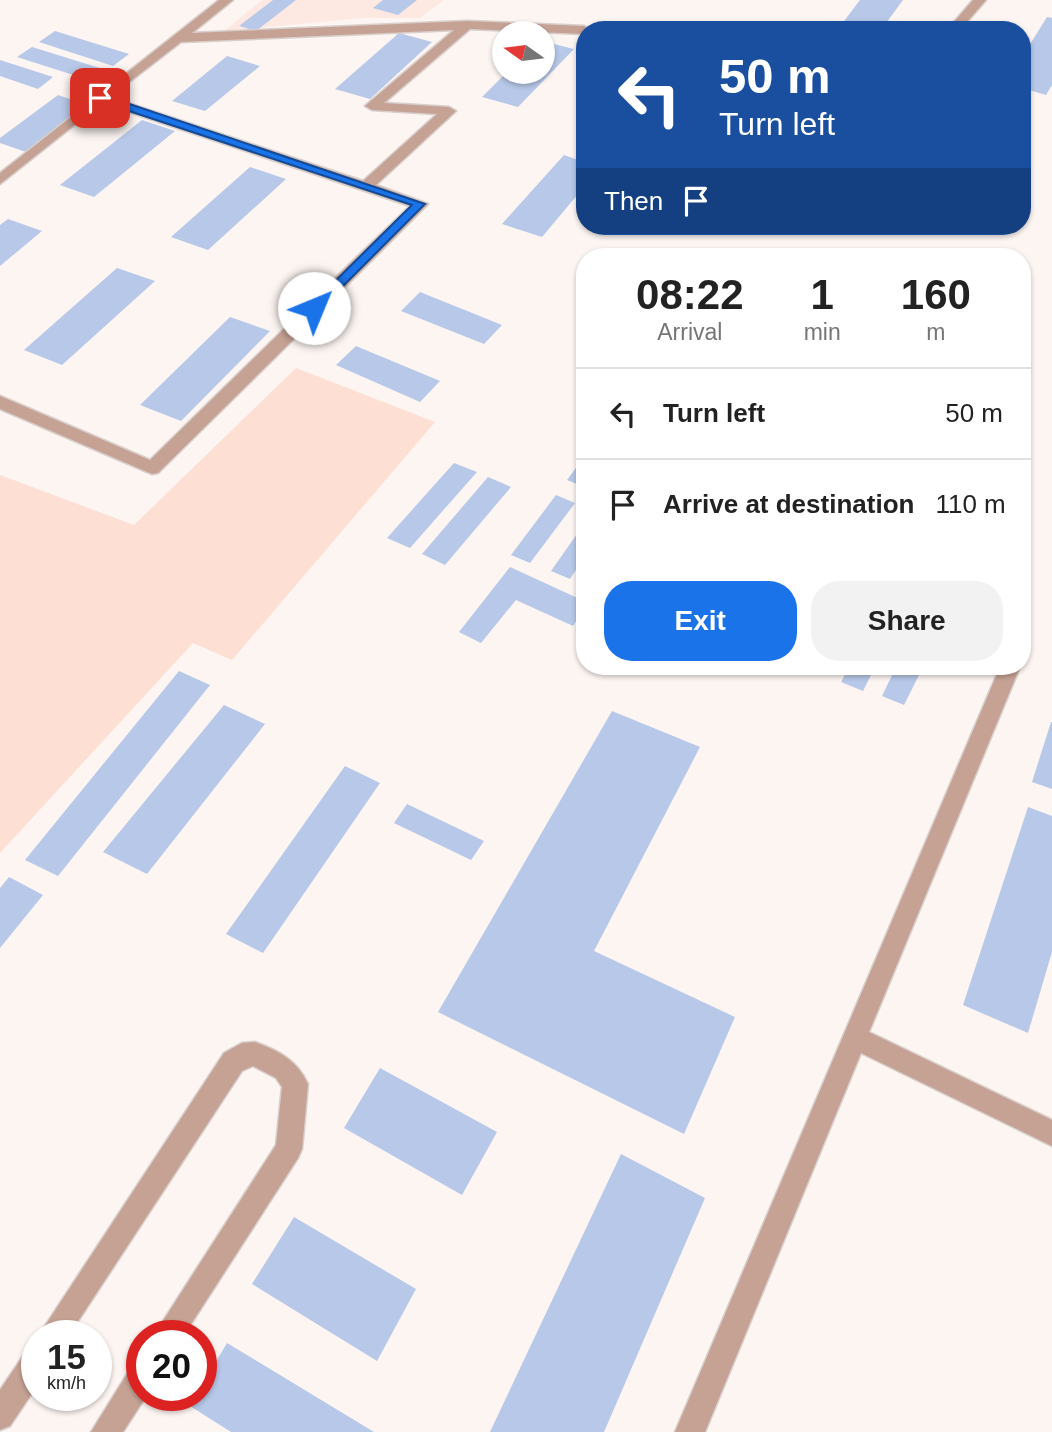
<!DOCTYPE html>
<style>
:root{--surface:#fff;--page:#f2f2f2;--text:#222;--muted:#767676;--line:#e0e0e0;--accent:#1a73e8}
body{margin:0;font-family:Arial,sans-serif;background:var(--page);color:var(--text);height:100vh;display:flex;flex-direction:column;font-size:26px;white-space:nowrap}
*{box-sizing:border-box;margin:0}
p{font-size:23px;color:var(--muted)}
.icon{flex:none;width:38px;height:38px;fill:none;stroke:currentColor;stroke-width:2;stroke-linecap:round;stroke-linejoin:round}
.map{position:relative;flex:1;overflow:hidden}
.details{position:absolute;left:576px;top:248px;width:455px;height:427px;display:flex;flex-direction:column;background:var(--surface);border-radius:28px;box-shadow:0 2px 5px #0004}
.details>*{flex:none}
.guide{position:absolute;left:576px;top:21px;width:455px;height:214px;border-radius:28px;box-shadow:0 2px 5px #0004;background:#1a4fa0;color:#fff;overflow:hidden}
.needle{width:46px;rotate:284deg}
.buttons{position:absolute;left:492px;top:21px;display:grid;gap:14px}
.buttons a{display:grid;place-items:center;width:63px;height:63px;border-radius:50%;background:var(--surface);box-shadow:0 2px 5px #0004;font-size:35px}
.speed{position:absolute;left:21px;top:1320px;display:flex;gap:14px;font-size:35px;font-weight:700;text-align:center}
.speed>*{display:grid;place-content:center;width:91px;height:91px;border-radius:50%;background:var(--surface);box-shadow:0 2px 5px #0004;line-height:1}
.speed small{font-size:18px;font-weight:400}
.speed .limit{border:10px solid #d22;background:#fff;color:#111}
.pin{position:absolute;display:grid;place-items:center;width:60px;height:60px;color:#fff;margin:-30px;border-radius:14px;box-shadow:0 4px 10px #0006}
.me{position:absolute;width:77px;margin:-38px;rotate:45deg;stroke-linejoin:round;filter:drop-shadow(0 0 5px #0008)}
.turn{display:flex;align-items:center;gap:24px;height:147px;padding:0 28px;font-size:32px}
.turn .icon{width:91px;height:91px;stroke-width:2.5}
.turn b{display:block;font-size:49px;line-height:60px}
.then{display:flex;align-items:center;height:66px;padding:0 28px;background:#0003;gap:14px;font-size:26px}
.eta{display:flex;justify-content:space-evenly;align-items:center;height:119px;text-align:center}
.eta b{font-size:42px;font-weight:700;line-height:49px}
.primary-button{display:flex;gap:14px;margin-top:auto;padding:14px 28px}
.primary-button a{flex:1;height:80px;border-radius:28px;background:var(--accent);color:#fff;font-size:28px;font-weight:700;line-height:80px;text-align:center}
.primary-button a+a{background:var(--page);color:var(--text)}
ul{padding:0;list-style:none}
li{display:flex;align-items:center;gap:21px;height:91px;padding:0 28px;border-top:2px solid var(--line)}
li div{flex:1}
li b{display:block;font-size:26px}
li em{font-style:normal}
.map>svg:first-child{display:block}
.built{fill:#fde9e2}
.green{fill:#fddfd3}
.building{fill:#b7c8e8}
.lines{fill:none;stroke-linecap:round;stroke-linejoin:round}
.minor-casing{stroke:#d8cfcc;stroke-width:3}
.minor{fill:#c5a294;fill-rule:evenodd}
.route{fill:#1a73e8;stroke:#114b97;stroke-width:2}
</style>
<div class="map">
<svg width="1052" height="1432" viewBox="0 0 1052 1432">
<rect width="100%" height="100%" fill="#fdf5f2"/>
<path class="built" d="M262,0h182l-24,18h-57l-139,13z"/>
<path class="green" d="M296,368l139,54 -203,238 -39,-17 -193,210v-378l134,50z"/>
<path class="building" d="M273,0h23l-40,31 -17,-5z
M383,0h34l-19,15 -25,-7z
M860,0h43l-22,30 -37,-9z
M1047,17l5,1v67l-6,10 -24,-7v-31z
M55,31l74,23 -16,12 -74,-24z
M399,33l33,9 -62,57 -35,-10z
M542,41l32,8 -56,58 -36,-10 25,-25h35z
M32,47l71,22 -14,11 -72,-23z
M227,56l33,10 -55,45 -33,-10z
M0,60l53,17 -15,12 -38,-13z
M58,95l30,10 -62,47 -26,-9v-5z
M142,120l33,11 -81,66 -34,-12z
M564,155l20,7v25l-42,50 -40,-13z
M250,167l36,12 -78,71 -37,-13z
M8,219l34,12 -42,35v-41z
M117,268l38,13 -93,84 -38,-15z
M420,292l82,33 -18,19 -83,-33z
M230,317l40,14 -89,90 -41,-16z
M356,346l84,35 -20,21 -84,-37z
M584,457v30l-17,-7z
M454,463l23,9 -67,76 -23,-10z
M488,477l23,10 -66,78 -23,-11z
M556,495l19,8 -45,60 -19,-8z
M584,524v34l-14,21 -19,-8z
M510,567l74,34v8l-11,17 -57,-26 -35,43 -22,-11z
M849,667h26l-12,24 -22,-9z
M896,667h27l-19,38 -22,-9z
M179,671l31,14 -152,191 -33,-16z
M224,705l41,19 -118,150 -44,-22z
M612,711l88,36 -106,204 141,66 -51,117 -246,-122z
M1051,722h1v67l-20,-7z
M345,766l35,17 -117,170 -37,-19z
M407,804l77,37 -13,19 -77,-37z
M1028,807l24,9v136l-24,81 -65,-28z
M9,877l34,18 -43,53v-60z
M380,1068l117,64 -35,63 -118,-67z
M621,1154l84,44 -101,234h-114z
M294,1217l122,72 -39,72 -125,-77z
M227,1343l147,89h-143l-41,-26 6,-11h5v-8z"/>
<g class="lines">
<g class="minor-casing">
<path id="minor" d="M219,0h14l-41,33 275,-12 117,5 6,4h-6v4l-114,-5 -86,74 65,4 7,4 -80,74 52,19 -108,108h-12v-8l102,-98 -308,-103 -102,81v-11zM454,30l-89,76 7,4 65,4 -74,67 -253,-84 71,-55z
M973,0h13l-26,30h-13z
M293,325l8,5 -2,4 -141,139 -6,1 -152,-65v-13l150,64 137,-134z
M1000,667h20l-151,365 183,88v26l-191,-93 -156,379h-30z
M255,1042c24,9 42,18 53,42l-6,65 -4,9 -114,177h-30l122,-190 6,-58 -6,-9 -23,-12 -11,5 -173,264h-30l185,-282 18,-10z
M37,1346v40l-27,40 -10,4v-40l27,-40z
M142,1362v33h5l-24,37h-32l41,-66z"/>
</g>
<use href="#minor" class="minor"/>
</g>
<path class="route" d="M96,95h7l322,109 -107,107h-8v-5l102,-101 -316,-105z"/>
</svg>
<div class="buttons">
<a><svg class="needle" viewBox="-14 -14 28 28"><path d="M0-13l5 13h-10z" fill="#e53935"/><path d="M0 13l5-13h-10z" fill="#767676"/></svg></a>
</div>
<div class="speed"><div>15<small>km/h</small></div><div class="limit">20</div></div>
<div class="pin" style="left:100px;top:98px;background:#d93025"><svg class="icon" aria-label="arrive" viewBox="0 0 24 24"><path d="M6 21V4h12l-3 4 3 4H6"/></svg></div>
<svg class="me" style="left:314px;top:308px" viewBox="-20 -20 40 40"><circle r="19" fill="#fff"/><path d="M0-13L10 11 0 6-10 11z" fill="#1a73e8"/></svg>
<div class="guide">
<div class="turn"><svg class="icon" aria-label="left" viewBox="0 0 24 24"><path d="M17 20v-9H6M10 6l-5 5 5 5"/></svg><div><b>50 m</b>Turn left</div></div>
<div class="then">Then<svg class="icon" aria-label="arrive" viewBox="0 0 24 24"><path d="M6 21V4h12l-3 4 3 4H6"/></svg></div>
</div>
<section class="details">
<div class="eta">
<div><b>08:22</b><p>Arrival</p></div>
<div><b>1</b><p>min</p></div>
<div><b>160</b><p>m</p></div>
</div>
<ul>
<li><svg class="icon" aria-label="left" viewBox="0 0 24 24"><path d="M17 20v-9H6M10 6l-5 5 5 5"/></svg><div><b>Turn left</b></div><em>50 m</em></li>
<li><svg class="icon" aria-label="arrive" viewBox="0 0 24 24"><path d="M6 21V4h12l-3 4 3 4H6"/></svg><div><b>Arrive at destination</b></div><em>110 m</em></li>
</ul>
<div class="primary-button"><a>Exit</a><a>Share</a></div>
</section>
</div>
